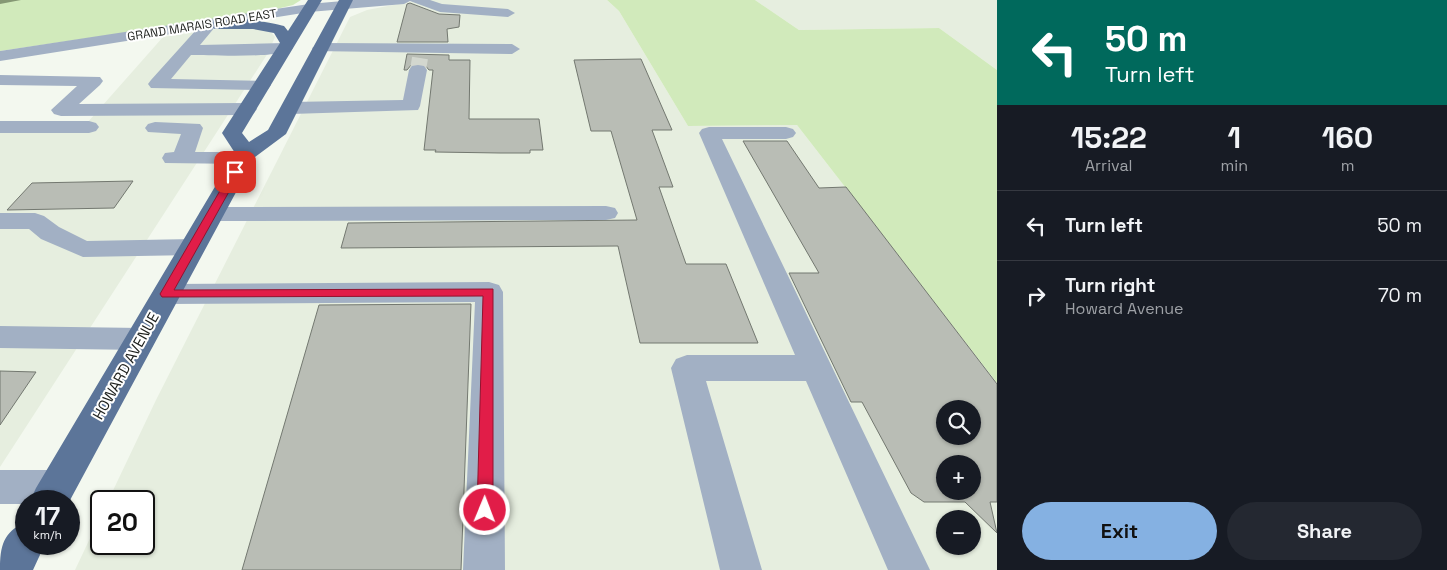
<!DOCTYPE html>
<meta charset="utf-8">
<style>
:root{--surface:#171b24;--page:#242831;--text:#f1f3f6;--muted:#9ea1a6;--line:#363941;--accent:#85b1e2}
body{margin:0;font-family:"Space Grotesk",sans-serif;background:var(--page);color:var(--text);height:100vh;display:flex;flex-direction:column;font-size:19px;white-space:nowrap}
*{box-sizing:border-box;margin:0}
p{font-size:16px;color:var(--muted)}
.icon{flex:none;width:28px;height:28px;fill:none;stroke:currentColor;stroke-width:2;stroke-linecap:round;stroke-linejoin:round}
.map{position:relative;flex:1;overflow:hidden}
.drawer{display:flex;flex-direction:column;background:var(--surface);width:450px}
.drawer>*{flex:none}
.banner{background:#00695c;color:#fff;overflow:hidden}
.buttons{position:absolute;left:936px;top:400px;display:grid;gap:10px}
.buttons a{display:grid;place-items:center;width:45px;height:45px;border-radius:50%;background:var(--surface);box-shadow:0 1px 4px #0004;font-size:25px}
.speed{position:absolute;left:15px;top:490px;display:flex;gap:10px;font-size:25px;font-weight:700;text-align:center}
.speed>*{display:grid;place-content:center;width:65px;height:65px;border-radius:50%;background:var(--surface);box-shadow:0 1px 4px #0004;line-height:1}
.speed small{font-size:12px;font-weight:400}
.speed .limit{border:2px solid #111;border-radius:8px;background:#fff;color:#111}
.pin{position:absolute;display:grid;place-items:center;width:42px;height:42px;color:#fff;margin:-21px;border-radius:10px;box-shadow:0 2px 8px #0006}
.me{position:absolute;width:55px;margin:-28px;rotate:1deg;stroke-linejoin:round;filter:drop-shadow(0 0 4px #0008)}
.turn{display:flex;align-items:center;gap:18px;height:105px;padding:0 25px;font-size:22px}
.turn .icon{width:65px;height:65px;stroke-width:2.5}
.turn b{display:block;font-size:35px;line-height:42px}
.eta{display:flex;justify-content:space-evenly;align-items:center;height:85px;text-align:center}
.eta b{font-size:30px;font-weight:700;line-height:35px}
.primary-button{display:flex;gap:10px;margin-top:auto;padding:10px 25px}
.primary-button a{flex:1;height:58px;border-radius:30px;background:var(--accent);color:#111;font-size:20px;font-weight:700;line-height:58px;text-align:center}
.primary-button a+a{background:var(--page);color:var(--text)}
ul{padding:0;list-style:none}
li{display:flex;align-items:center;gap:15px;height:70px;padding:0 25px;border-top:1px solid var(--line)}
li div{flex:1}
li b{display:block;font-size:19px}
li em{font-style:normal}
main{display:flex;flex:1;min-height:0}
.map>svg:first-child{display:block}
.built{fill:#e6eedf;fill-rule:evenodd}
.green{fill:#d1eabb}
.lines{fill:none;stroke-linecap:round;stroke-linejoin:round}
.stream{fill:#859874;fill-rule:evenodd}
.building{fill:#b9bdb5;stroke:#737870;fill-rule:evenodd}
.minor-tunnel{stroke:#d3d7cf;stroke-width:16;stroke-dasharray:16 8;stroke-linecap:butt}
.minor{fill:#a2b0c4;fill-rule:evenodd}
.major{fill:#5c7599;fill-rule:evenodd}
.route{fill:#e11d48;stroke:#92132f}
.labels{text-anchor:middle;stroke-width:4;stroke-linejoin:round;paint-order:stroke}
.far-street-label{font-size:12px;fill:#1d1f1c;stroke:#fff}
.street-label{font-size:15px;fill:#1d1f1c;stroke:#fff}
</style>
<main>
<div class="map">
<svg width="997" height="570" viewBox="0 0 997 570">
<rect width="100%" height="100%" fill="#f3f8ef"/>
<path class="built" d="M419,0h188l12,11 69,115 109,-1 200,258v187h-922l26,-55v29h43v-43h-36l48,-101 194,-383 17,-7zM945,409h27v27h-27zM945,464h27v27h-27zM945,519h27v27h-27z
M755,0h242v70l-58,-42 -140,2z
M238,26l31,4 6,7 -7,16 -268,414v-343l87,-1 76,-86z"/>
<path class="green" d="M0,0h301l-8,5 -33,8 -260,38z
M607,0h148l44,30 140,-2 58,42v313l-200,-258 -109,1 -69,-115z"/>
<g class="lines">
<path class="stream" d="M0,0h21l-21,4z"/>
</g>
<path class="building" d="M410,3l29,11 21,1 -1,12 -12,2 1,13h-51l10,-38z
M407,54l42,1v5h21l-1,59h70l4,31h-13v3h-30l-65,-1 1,-2h-12l9,-80h-4l-5,-6 -6,-1 -6,1 -5,6h-3z
M641,59l31,71h-20l21,57h-14l27,77h40l32,79h-118l-22,-97 -277,2 7,-25 289,-3 -26,-89h-20l-17,-71z
M743,141h44l32,47 27,-1 151,197v118h-7l7,31 -32,-31h-41l-13,-9 -49,-91h-11l-62,-129h30zM945,409h27v27h-27zM945,464h27v27h-27z
M133,181l-19,27 -107,2 25,-27z
M471,304l-10,266h-219l77,-265z
M0,371l36,1 -36,53z"/>
<g class="lines">
<path class="minor-tunnel" d="M418,70l2,-12"/>
<path class="minor" d="M354,0h76l12,4 66,5 7,4 -7,4 -68,-5 -30,-11 -6,3 -95,8 -94,15 -15,18 85,-2 8,5c-8,11 -85,7 -102,7l-20,24 97,2 3,4 -3,4 -6,1 -111,-2 -3,-4 3,-4 45,-50 -196,31v-10l309,-47z
M320,43l192,1 8,5 -8,5 -198,-3 -2,-3z
M418,65l6,1 3,4 -7,36 -2,4 -127,4 -7,-2 -3,-4 3,-4 7,-2 112,-2 6,-30 3,-4z
M0,75l100,2 3,4 -3,4 -21,19 168,-1 7,2 3,4 -3,4 -7,2 -186,1 -7,-2 -3,-4 26,-24 -77,-1z
M0,121h89l7,2 3,4 -3,4 -7,2h-89z
M155,122l45,2 3,4 -8,24h48l8,1 3,5 -3,5 -8,1 -78,-1 -3,-5 3,-5 9,-1 7,-18 -33,-2 -3,-4 3,-4z
M709,127h77l7,2 3,4 -3,4 -7,2h-64l208,431h-42l-82,-189h-100l56,189h-42l-49,-202 5,-9 11,-4h108l-96,-222 3,-4z
M606,206l9,2 3,5 -3,5 -9,2 -395,1 -9,-2 -3,-5 3,-5 9,-2z
M0,213h35l9,3 15,11 28,14 106,-2 9,2 4,6 -4,6 -9,2 -110,2 -42,-18 -12,-10h-29z
M489,282l10,3 4,7 2,278h-42l12,-268 -309,2 -10,-3 -4,-7 4,-7 10,-3z
M0,326l141,2 11,3 4,8 -4,8 -11,3 -141,-2z
M0,470h57l13,5 6,12 -6,12 -5,2h-39v3h-26z"/>
<path class="major" d="M308,0h14l-80,133 7,9 19,-12 71,-130h14l-67,134 -31,23 -186,345 -39,-1 6,-13 199,-335 -13,-20 58,-90 -6,-10 -21,-4h-38l-8,-5c9,-12 64,-2 77,2l4,5z
M26,522v22h19l-12,26h-33c0,-24 3,-38 26,-48z"/>
</g>
<path class="route" d="M232,170l8,2 -66,118 319,-1v221l-2,6 -6,2 -5,-2 -3,-6 6,-214 -321,1 -2,-3z"/>
<g class="labels">
<g class="far-street-label">
<text transform="translate(202 25) rotate(-9)" y="4">GRAND MARAIS ROAD EAST</text>
</g>
<g class="street-label">
<text transform="translate(126 366) rotate(-61)" y="5">HOWARD AVENUE</text>
</g>
</g>
</svg>
<div class="buttons">
<a><svg class="icon" aria-label="search" viewBox="0 0 24 24"><circle cx="10" cy="10" r="6"/><path d="M15 15l6 6"/></svg></a>
<a>+</a>
<a>−</a>
</div>
<div class="speed"><div>17<small>km/h</small></div><div class="limit">20</div></div>
<div class="pin" style="left:235px;top:172px;background:#d93025"><svg class="icon" aria-label="arrive" viewBox="0 0 24 24"><path d="M6 21V4h12l-3 4 3 4H6"/></svg></div>
<svg class="me" style="left:485px;top:510px" viewBox="-20 -20 40 40"><circle r="17" fill="#e11d48" stroke="#fff" stroke-width="3"/><path d="M0-11L8 9 0 5-8 9z" fill="#fff"/></svg>
</div>
<section class="drawer">
<div class="banner">
<div class="turn"><svg class="icon" aria-label="left" viewBox="0 0 24 24"><path d="M17 20v-9H6M10 6l-5 5 5 5"/></svg><div><b>50 m</b>Turn left</div></div>
</div>
<div class="eta">
<div><b>15:22</b><p>Arrival</p></div>
<div><b>1</b><p>min</p></div>
<div><b>160</b><p>m</p></div>
</div>
<ul>
<li><svg class="icon" aria-label="left" viewBox="0 0 24 24"><path d="M17 20v-9H6M10 6l-5 5 5 5"/></svg><div><b>Turn left</b></div><em>50 m</em></li>
<li><svg class="icon" aria-label="right" viewBox="0 0 24 24"><path d="M7 20v-9h11M14 6l5 5-5 5"/></svg><div><b>Turn right</b><p>Howard Avenue</p></div><em>70 m</em></li>
</ul>
<div class="primary-button"><a>Exit</a><a>Share</a></div>
</section>
</main>
